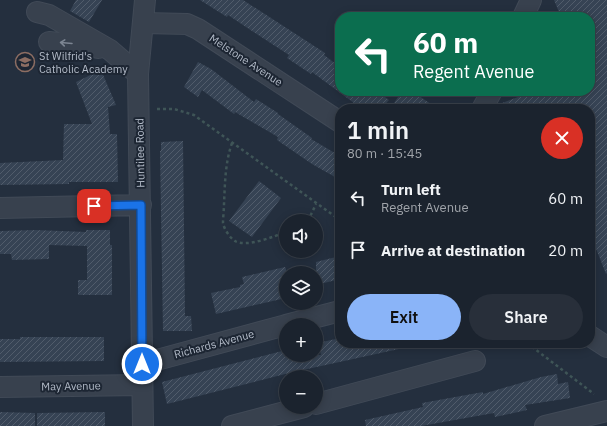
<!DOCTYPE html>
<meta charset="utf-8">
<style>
:root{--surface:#1b232e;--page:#282f3a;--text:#f1f3f6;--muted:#a0a4aa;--line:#39404a;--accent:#8ab4f8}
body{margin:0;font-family:"IBM Plex Sans",sans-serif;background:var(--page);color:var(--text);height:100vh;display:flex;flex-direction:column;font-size:15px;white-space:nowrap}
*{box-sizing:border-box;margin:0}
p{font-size:13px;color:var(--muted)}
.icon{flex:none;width:22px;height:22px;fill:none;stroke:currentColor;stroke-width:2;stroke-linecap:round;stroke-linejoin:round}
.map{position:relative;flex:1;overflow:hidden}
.side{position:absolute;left:335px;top:104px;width:260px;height:244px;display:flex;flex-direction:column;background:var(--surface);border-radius:16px;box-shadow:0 2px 10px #0003,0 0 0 1px var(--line)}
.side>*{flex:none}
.guide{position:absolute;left:335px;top:12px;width:260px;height:84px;border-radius:16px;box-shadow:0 2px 10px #0003,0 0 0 1px var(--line);background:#0b6e4f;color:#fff;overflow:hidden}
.fabs{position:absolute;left:279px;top:214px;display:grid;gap:8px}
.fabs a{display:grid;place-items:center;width:44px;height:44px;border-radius:50%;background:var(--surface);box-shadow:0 2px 10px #0003,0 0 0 1px var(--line);font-size:20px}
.pin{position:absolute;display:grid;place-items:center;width:34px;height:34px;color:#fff;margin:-17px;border-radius:8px;box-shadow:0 2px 6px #0006}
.me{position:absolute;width:44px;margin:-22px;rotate:0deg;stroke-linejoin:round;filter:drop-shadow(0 0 3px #0008)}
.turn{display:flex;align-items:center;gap:14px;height:84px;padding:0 12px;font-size:18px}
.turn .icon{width:52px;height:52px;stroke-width:2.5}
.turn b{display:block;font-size:28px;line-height:34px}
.round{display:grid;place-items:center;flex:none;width:42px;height:42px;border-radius:21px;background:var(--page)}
.headline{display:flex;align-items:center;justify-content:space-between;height:68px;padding:0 12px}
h1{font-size:24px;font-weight:600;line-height:30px}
.action{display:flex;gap:8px;margin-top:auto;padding:8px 12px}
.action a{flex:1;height:46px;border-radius:24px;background:var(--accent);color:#111;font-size:16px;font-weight:600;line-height:46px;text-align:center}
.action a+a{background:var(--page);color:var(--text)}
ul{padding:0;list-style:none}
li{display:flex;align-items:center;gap:12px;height:52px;padding:0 12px}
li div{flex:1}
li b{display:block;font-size:15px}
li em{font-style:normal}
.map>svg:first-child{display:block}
.building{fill:url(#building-hatch)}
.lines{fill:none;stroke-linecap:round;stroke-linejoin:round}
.minor-casing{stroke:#414a57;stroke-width:22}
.path{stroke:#3f5557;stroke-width:2.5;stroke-dasharray:3 3;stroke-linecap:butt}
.minor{stroke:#38414e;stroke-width:20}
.oneway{stroke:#7c8592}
.route-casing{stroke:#114b97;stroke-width:10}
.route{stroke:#1a73e8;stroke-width:7}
.labels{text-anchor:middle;stroke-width:4;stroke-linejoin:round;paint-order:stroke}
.poi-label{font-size:11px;fill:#b4bcc9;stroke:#1d2633;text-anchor:start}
.street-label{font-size:11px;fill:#b4bcc9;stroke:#1d2633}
</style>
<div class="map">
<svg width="607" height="426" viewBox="0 0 607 426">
<defs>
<pattern id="building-hatch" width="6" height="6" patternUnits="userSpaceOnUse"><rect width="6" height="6" fill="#364354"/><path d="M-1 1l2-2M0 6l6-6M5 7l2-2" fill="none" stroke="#515c6b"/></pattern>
</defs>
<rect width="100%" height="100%" fill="#242f3e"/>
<path class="building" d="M76,0h26l-13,22 -19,-11z
M200,0h43l82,53 -1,2 16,12v24h37l12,9 -8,9h-19l-50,-37 -1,2 -24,-16 2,-3 -37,-24 -24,-16 -1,2z
M554,0h53v273l-1,1 -13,-33 -3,1v-133h-95l2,-4 37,-14h56v-74h-29z
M198,62l13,7 43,33 2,-3 22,14v1l34,24 -1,1 29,17v11l-5,10 -23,-13 -35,-24 1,-3 -43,-25 -1,2 -32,-24 -4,7 -14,-10z
M101,70l15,35 -8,2 2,27h7l1,48h-49v2l-69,1v-22l63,-3 1,-36h28l-16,-42z
M402,91h10l26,18h-48z
M183,141l2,175h6l1,15h-29l-3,-180h1v-9z
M259,181l22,17 -29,39 -23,-16z
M35,230l51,2v-2h24v15h2v50h-34v-15h9v-34l-38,-1v14l-37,1 -1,-6h-11v-23z
M340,256v23l-24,6v-23z
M285,267l1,2v29l-70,16 -5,-21 29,-6v-2l4,-1 -2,-7z
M20,337h84v24l-104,1v-23h20z
M340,338v5h58l1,6 -110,24 -122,31 -5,-22 124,-32v5h35l-3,-12z
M557,374l1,10 10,-2 2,16 -45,7 2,5 -32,7 -1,-4 -73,13h-55l-1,-6 58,-13 -1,-4 61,-11v2l58,-17z
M0,412l35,1v13h-35z
M105,412v14h-68v-13z"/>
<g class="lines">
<g class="minor-casing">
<path id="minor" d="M37,12l12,3 61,35 28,24
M523,17l8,-17
M144,23l43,1 11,5 142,93
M49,42l31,3 18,3
M482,109l10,-18
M0,208l141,-3
M286,325l54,-14
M590,336l17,11
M142,364l144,-39
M0,387l142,-2
M316,404l159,-43
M143,426l-5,-352 7,-74
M232,426l72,-19
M545,426l62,-15"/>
</g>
<path class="path" d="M157,109h17l20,6 146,105
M232,143c-7,20 -7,41 -8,61 0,6 -1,13 -1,19 1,6 7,15 12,18 11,7 40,-5 51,-9
M308,221l8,-17
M527,343l67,51"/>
<use href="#minor" class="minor"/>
</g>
<defs><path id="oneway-shaft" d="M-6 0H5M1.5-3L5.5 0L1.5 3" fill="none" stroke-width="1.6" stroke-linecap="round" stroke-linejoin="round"/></defs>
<use class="oneway" href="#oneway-shaft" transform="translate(66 43) rotate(-175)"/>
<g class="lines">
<g class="route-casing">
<path id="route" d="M94,206l47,-1 1,159"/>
</g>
<use href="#route" class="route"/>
</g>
<defs>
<g id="school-ring" transform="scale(1)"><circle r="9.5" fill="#1d2633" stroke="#8d6e63" stroke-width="1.5"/><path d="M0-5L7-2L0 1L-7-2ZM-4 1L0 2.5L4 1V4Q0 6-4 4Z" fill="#8d6e63"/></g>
</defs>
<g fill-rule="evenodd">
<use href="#school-ring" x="25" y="62"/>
</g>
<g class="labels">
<g class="poi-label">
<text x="39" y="60">St Wilfrid's<tspan x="39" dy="13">Catholic Academy</tspan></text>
</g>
<g class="street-label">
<text transform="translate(246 60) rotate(33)" y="4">Melstone Avenue</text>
<text transform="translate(140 153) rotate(-91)" y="4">Huntilee Road</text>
<text transform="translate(214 344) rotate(-15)" y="4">Richards Avenue</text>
<text transform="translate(71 386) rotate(-1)" y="4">May Avenue</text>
</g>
</g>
</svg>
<div class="fabs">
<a><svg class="icon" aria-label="sound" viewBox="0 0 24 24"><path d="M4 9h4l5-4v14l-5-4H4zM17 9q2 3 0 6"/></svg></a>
<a><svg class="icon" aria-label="layers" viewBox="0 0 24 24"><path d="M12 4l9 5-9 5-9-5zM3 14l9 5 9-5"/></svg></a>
<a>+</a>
<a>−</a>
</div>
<div class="pin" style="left:94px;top:206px;background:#d93025"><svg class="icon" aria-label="arrive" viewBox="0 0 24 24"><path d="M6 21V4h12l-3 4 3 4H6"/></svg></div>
<svg class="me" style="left:142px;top:364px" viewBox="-20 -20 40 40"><circle r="17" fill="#1a73e8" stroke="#fff" stroke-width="3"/><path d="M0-11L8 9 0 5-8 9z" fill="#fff"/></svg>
<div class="guide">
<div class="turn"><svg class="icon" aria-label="left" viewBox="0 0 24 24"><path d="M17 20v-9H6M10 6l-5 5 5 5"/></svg><div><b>60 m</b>Regent Avenue</div></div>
</div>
<section class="side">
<div class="headline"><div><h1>1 min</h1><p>80 m · 15:45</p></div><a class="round" style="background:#d93025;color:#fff"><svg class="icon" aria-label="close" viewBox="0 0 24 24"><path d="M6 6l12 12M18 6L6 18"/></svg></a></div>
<ul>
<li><svg class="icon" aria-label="left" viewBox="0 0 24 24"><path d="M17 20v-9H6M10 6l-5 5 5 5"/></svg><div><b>Turn left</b><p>Regent Avenue</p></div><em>60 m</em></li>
<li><svg class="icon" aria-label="arrive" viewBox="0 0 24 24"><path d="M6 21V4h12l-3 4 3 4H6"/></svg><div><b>Arrive at destination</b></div><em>20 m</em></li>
</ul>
<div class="action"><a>Exit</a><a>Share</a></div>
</section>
</div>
